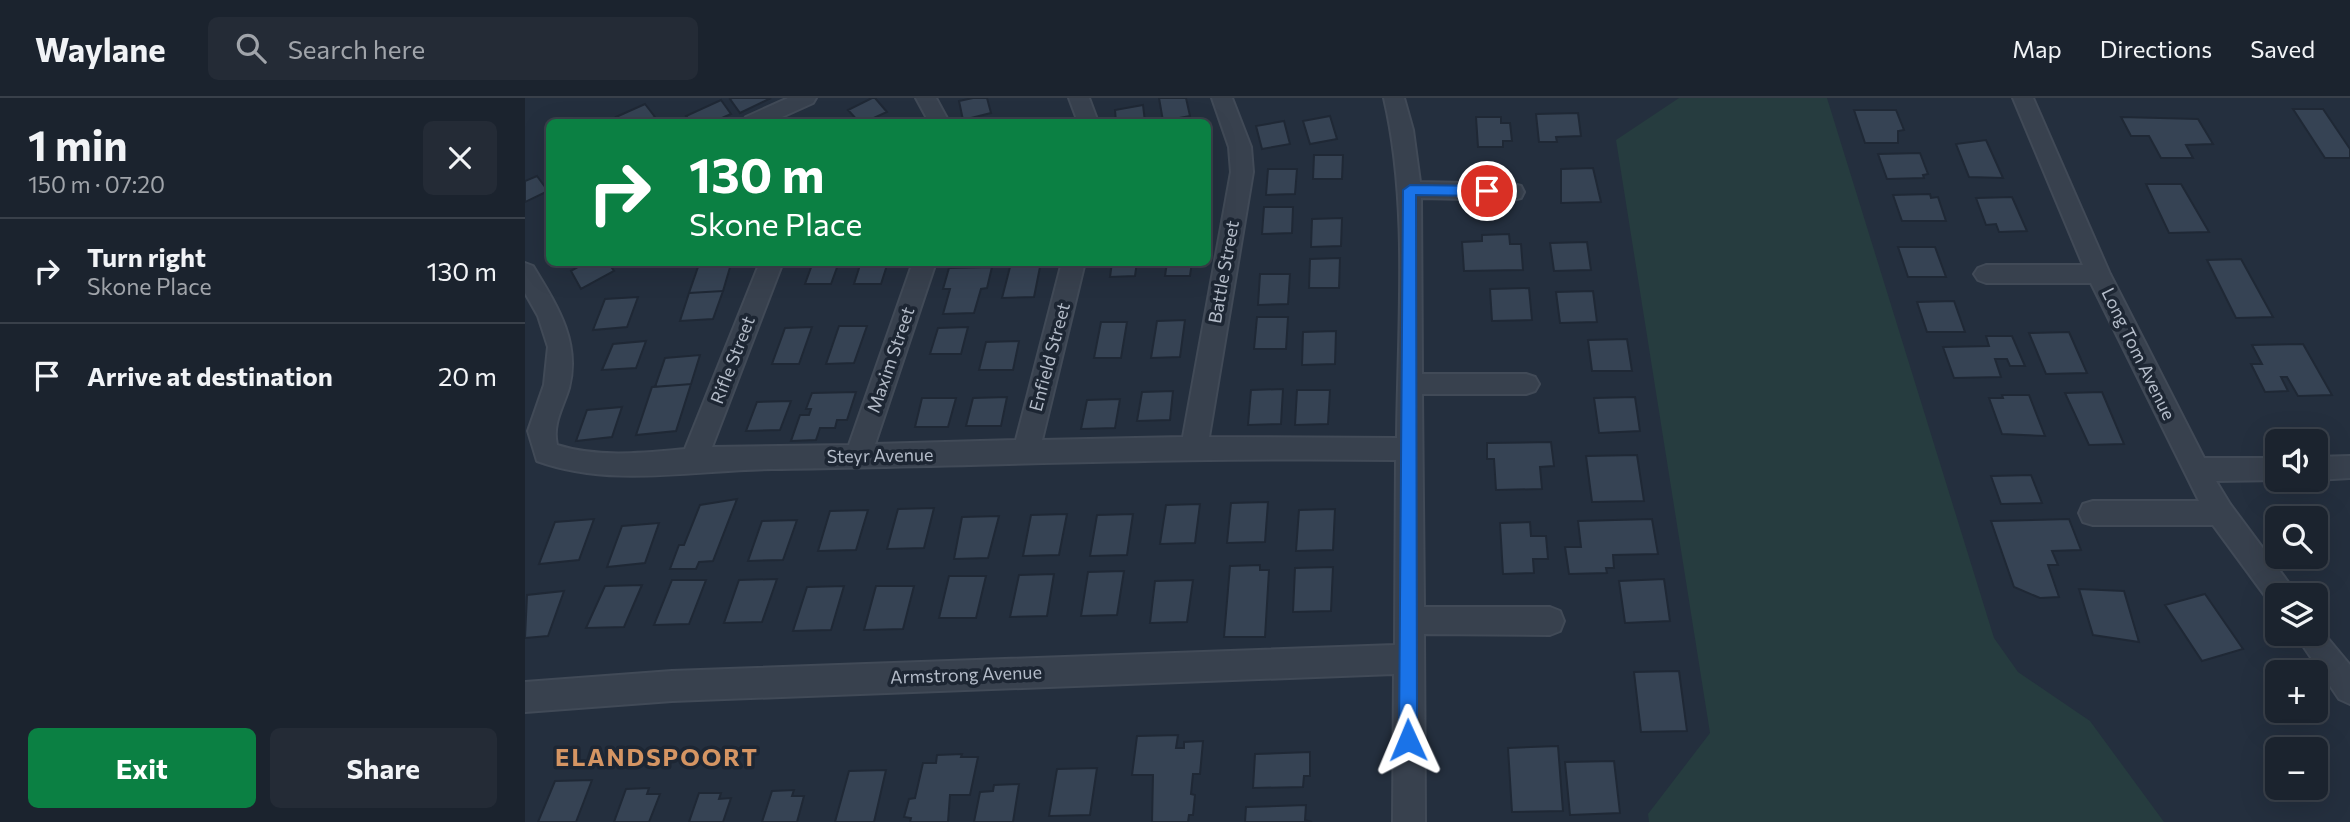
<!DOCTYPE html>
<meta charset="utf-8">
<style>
:root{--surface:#1b232e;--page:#242b36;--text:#f1f3f6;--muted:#a0a4aa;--line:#39404a;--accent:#0b8043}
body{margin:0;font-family:Commissioner,sans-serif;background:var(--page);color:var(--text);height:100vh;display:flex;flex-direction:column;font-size:26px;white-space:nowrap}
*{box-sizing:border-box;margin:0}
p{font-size:23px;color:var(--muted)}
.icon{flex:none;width:38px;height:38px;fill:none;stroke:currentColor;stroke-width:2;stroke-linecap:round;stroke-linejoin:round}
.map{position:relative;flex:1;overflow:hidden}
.drawer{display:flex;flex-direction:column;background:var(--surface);width:525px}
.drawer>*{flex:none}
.guide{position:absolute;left:21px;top:21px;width:665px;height:147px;border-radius:10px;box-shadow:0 7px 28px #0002,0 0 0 2px var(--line);background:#0b8043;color:#fff;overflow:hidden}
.buttons{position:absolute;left:1740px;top:331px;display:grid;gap:14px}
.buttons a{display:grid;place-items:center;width:63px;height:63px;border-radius:10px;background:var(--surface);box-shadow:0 7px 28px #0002,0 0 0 2px var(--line);font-size:35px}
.pin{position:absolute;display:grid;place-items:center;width:60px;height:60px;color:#fff;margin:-30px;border:4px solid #fff;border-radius:50%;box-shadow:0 2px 7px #0007}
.me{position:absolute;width:77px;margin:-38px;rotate:359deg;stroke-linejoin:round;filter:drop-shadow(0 0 5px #0008)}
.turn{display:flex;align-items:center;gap:24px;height:147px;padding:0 28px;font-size:32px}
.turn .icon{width:91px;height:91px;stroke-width:2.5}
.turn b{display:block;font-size:49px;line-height:60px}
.round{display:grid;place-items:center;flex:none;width:74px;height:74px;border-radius:10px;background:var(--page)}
.overview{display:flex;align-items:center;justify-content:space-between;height:119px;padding:0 28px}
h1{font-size:42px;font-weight:700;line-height:52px}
.cta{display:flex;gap:14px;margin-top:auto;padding:14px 28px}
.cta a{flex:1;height:80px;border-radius:10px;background:var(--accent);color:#fff;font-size:28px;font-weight:700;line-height:80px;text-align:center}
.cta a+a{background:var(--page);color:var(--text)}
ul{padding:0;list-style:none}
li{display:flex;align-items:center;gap:21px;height:105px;padding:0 28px;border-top:2px solid var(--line)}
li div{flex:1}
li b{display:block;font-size:26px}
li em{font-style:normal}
header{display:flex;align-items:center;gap:42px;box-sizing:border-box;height:98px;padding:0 35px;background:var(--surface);border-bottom:2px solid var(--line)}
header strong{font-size:33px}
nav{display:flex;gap:38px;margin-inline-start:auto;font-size:24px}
.search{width:490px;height:63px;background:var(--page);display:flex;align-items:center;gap:18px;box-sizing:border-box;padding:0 24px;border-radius:10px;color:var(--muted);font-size:26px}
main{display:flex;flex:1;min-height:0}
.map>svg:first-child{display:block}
.green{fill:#263c3f}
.building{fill:#364354;stroke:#1f2835;stroke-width:2}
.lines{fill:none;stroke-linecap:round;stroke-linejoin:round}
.minor-casing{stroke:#414a57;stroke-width:4}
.minor{fill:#38414e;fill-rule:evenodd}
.route{fill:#1a73e8;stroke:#114b97;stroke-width:2}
.labels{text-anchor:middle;stroke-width:7;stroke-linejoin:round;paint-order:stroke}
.street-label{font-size:18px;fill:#b4bcc9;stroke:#1d2633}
.district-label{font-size:24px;font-weight:bold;letter-spacing:2px;fill:#d59563;stroke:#1d2633}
</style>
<header>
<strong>Waylane</strong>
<div class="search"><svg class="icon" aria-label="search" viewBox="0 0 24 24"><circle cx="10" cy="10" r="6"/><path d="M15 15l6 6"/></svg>Search here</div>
<nav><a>Map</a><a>Directions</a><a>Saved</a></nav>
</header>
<main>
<section class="drawer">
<div class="overview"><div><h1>1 min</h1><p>150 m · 07:20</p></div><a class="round"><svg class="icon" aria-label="close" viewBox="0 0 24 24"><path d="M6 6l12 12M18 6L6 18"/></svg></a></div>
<ul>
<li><svg class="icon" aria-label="right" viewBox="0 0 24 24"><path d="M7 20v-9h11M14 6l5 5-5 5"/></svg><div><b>Turn right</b><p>Skone Place</p></div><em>130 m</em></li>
<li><svg class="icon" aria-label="arrive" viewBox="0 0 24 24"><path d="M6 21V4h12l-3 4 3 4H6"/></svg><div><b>Arrive at destination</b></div><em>20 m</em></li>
</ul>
<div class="cta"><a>Exit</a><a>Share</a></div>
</section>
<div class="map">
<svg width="1825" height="724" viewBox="0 0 1825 724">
<rect width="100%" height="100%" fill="#242f3e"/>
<path class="green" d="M1154,0h148l167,540 24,34 72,49 74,101h-515l-1,-8 62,-81 -94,-593z"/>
<path class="building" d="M207,0h39l-31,15 -10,-14z
M347,0h3l12,14 -22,10h-6l-11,-12z
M448,0h14l4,15 -28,7 -4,-19z
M634,0h27l4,18 -27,5z
M196,2l10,14 -18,8h-22l-5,-6z
M120,6l10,13 -11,5h-24l-4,-5z
M618,7l2,17h-29l-1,-12z
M1768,11h30l27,40v9h-25z
M1329,12h42l8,20 -6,1v12h-33z
M1053,15l3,23 -25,1 1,5h-18l-3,-28z
M805,18l7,23 -27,5 -7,-23z
M951,19h25v6h9l2,18h-9v6h-25z
M1596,19l77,2 15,25 -27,1 7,13h-32l-12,-22h-18z
M759,23l6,23 -28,5 -6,-23z
M1461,42l17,38 -34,-1 -13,-33z
M1395,55l8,21 -5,1 1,3 -37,1 -9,-25z
M789,57h29l-1,24h-29z
M1068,70l8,34 -40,1v-34z
M743,71h29l-2,25 -29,1z
M12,78l11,15 -23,11v-21z
M1621,86h35l28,48 -40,1z
M1405,96l1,4 7,-1 8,24h-44l-9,-26z
M1487,99l15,34 -28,1 -3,-8 -10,1 -10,-27z
M739,109h29l-1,26 -30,1z
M817,120l-1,28 -30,1 1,-28z
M984,136l1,10h11l2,26 -59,1 -2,-29 20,-1v-6z
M1062,144l4,28 -37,1 -4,-28z
M1373,149h37l11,30h-38z
M815,160l-1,30h-30l1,-29z
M1716,161l32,58 -37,1 -29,-58z
M62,164h21l6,9 -33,18 -10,-18z
M288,164h26l-8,22h-26z
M336,164h27l-7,22h-27z
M587,164h25l-2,14 -25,1z
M642,164h25l-2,14h-25z
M206,166l-8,27 -34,2 9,-26z
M467,169l-5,21 -6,1 -7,24 -31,1 7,-25h-7l6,-21z
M485,169h30l-6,30 -32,1z
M735,176h30l-2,30 -30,1z
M1004,190l3,32 -40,1 -2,-32z
M198,193l-10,28 -33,2 9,-28z
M1068,193l4,31 -37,1 -4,-31z
M113,199l-11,30 -34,3 12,-31z
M1429,203l11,31h-38l-10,-30z
M732,219h31l-2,32h-32z
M660,222l-5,37 -29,1 6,-37z
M576,224h26l-6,36h-27z
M314,228h28l-13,37 -28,1z
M287,229l-13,37h-27l13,-36z
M443,229l-7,27h-31l8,-26z
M811,233l-1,33 -33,1 1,-33z
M1544,234l18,41 -41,1 -17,-41z
M1461,238h26l13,30h-15l-3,-7h-12l6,18 -47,1 -11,-31 46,-1z
M1102,241l5,32h-40l-4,-31z
M121,243l-10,27 -34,2 11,-26z
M494,243l-6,29h-34l7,-28z
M1778,246l29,51 -34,1 -11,-19h-6l7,14 -23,1 -14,-28h11l-10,-19z
M175,257l-9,29 -36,3 10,-29z
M166,286l-15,47 -40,4 16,-48z
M758,291l-2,35 -33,1 3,-35z
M772,292h33l-2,34 -33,1z
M648,293l-3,29 -33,1 5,-29z
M331,294l-9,28h-10l-2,8h-15l-4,12 -25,1 9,-26h9l2,-6h-5l6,-16z
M1577,294l22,52 -35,1 -24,-52z
M1477,297h27l16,41 -43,-2 -13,-36h14z
M482,299l-6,29h-35l7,-28z
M1110,299l5,34 -41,2 -5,-35z
M397,300h34l-8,29h-33z
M595,301l-5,29 -34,1 6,-29z
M266,303l-11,29 -34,1 11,-29z
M97,309l-10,30 -36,4 11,-31z
M1026,344l3,24 -14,1 2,22 -46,1 -2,-31h-7v-16z
M1112,357l7,46 -52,1 -6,-46z
M1506,377l11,28 -41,1 -10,-28z
M212,401l-24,62 -14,1 -3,7h-26l9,-24h5l16,-40z
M743,404l-3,40 -38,1 4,-40z
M675,406l-5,39 -35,1 6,-39z
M409,410l-10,40 -37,1 11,-40z
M810,411l-2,41 -37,1 3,-41z
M343,412l-12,40 -38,1 12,-40z
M542,416l-8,41 -36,1 8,-41z
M608,416l-6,41 -37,1 7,-41z
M474,418l-11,42 -34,1 8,-42z
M69,421l-15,41 -40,4 16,-42z
M1127,421l6,35 -45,1 1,13h-8l1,5 -38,1 -4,-27h16l-3,-26z
M1544,421l12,31 -29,1 6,14h-10l11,32 -19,1 -26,-11 -23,-66z
M272,422l-14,40 -35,1 14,-40z
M1005,424l1,14h15l2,23h-15l1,14 -31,1 -3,-51z
M134,425l-14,40 -38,4 15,-41z
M735,467v5h9l-4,67h-41l6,-71z
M808,469l-2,44 -38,1 2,-44z
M599,473l-7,44 -36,1 7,-44z
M529,476l-7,42 -37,1 9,-42z
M424,478h37l-10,42h-37z
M252,481l-15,43 -38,1 15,-43z
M1139,481l6,42 -45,2 -6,-42z
M147,482h34l-17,44 -35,1z
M668,482l-6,42 -37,1 5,-42z
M117,487l-18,42 -38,1 19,-42z
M319,488l-13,44 -38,1 14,-44z
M351,488h38l-11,43 -39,1z
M1554,491l45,2 15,51 -46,-7z
M39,493l-16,45 -23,2 2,-43z
M1680,496l38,55 -41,12 -37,-56z
M1154,573l8,60 -46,1 -7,-60z
M653,637l-2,13h8v-6l19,-1 -3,33h-7l-2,20 4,1 -2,20h-4l-1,7h-36l1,-47h-21l5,-39z
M1033,648l5,65 -51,1 -4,-64z
M785,654v24h-6l-1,11 -50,1 2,-34z
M437,656l-1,3h17l-8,38h-20l-2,27h-38l1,-4 -7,-1 5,-18 6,-1 8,-35h13l1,-8z
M1089,663l6,52 -50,2 -5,-53z
M572,670l-7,47 -41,1 8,-47z
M361,672l-12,52h-39l14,-51z
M67,682l-16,42h-38l17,-41z
M494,686l-6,38h-39l6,-30 13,-1 1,-6z
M124,690l-2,6h13l-11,28h-35l12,-33z
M269,692l-2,6h12l-7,26h-35l10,-31z
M174,695h22l-2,6 12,-1 -8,24h-34z
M781,707l-1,15 7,2h-67l1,-15z"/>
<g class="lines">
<g class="minor-casing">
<path id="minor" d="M263,0h28l-3,5 -42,19h-29l4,-5z
M391,0h20l13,24h-20z
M544,0h20l9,24h-20z
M687,0h20l19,49 2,25 -44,265 188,1c1,-110 12,-234 -13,-340h20l9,32 7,52 93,2 8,2 3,6 -3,6 -8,2 -92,-2 1,176h104l9,3 4,7 -4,7 -9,3h-104l2,213h126l10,4 4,10 -4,10 -10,4 -126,-1 1,188h-32l1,-148 -722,27 -147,11v-30l147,-11 723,-26 1,-185c-208,-3 -416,6 -623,9 -79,1 -161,19 -236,-8l-9,-30 16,-46 4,-38 -10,-31 -13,-23v-30l8,3c23,38 48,75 36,122 -6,20 -17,36 -12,57 41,13 86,8 128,4l75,-187h23l-71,185 137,-2 64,-183h23l-61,182 141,-4 46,-178h23l-43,178 141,-3 48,-265 -2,-25z
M1488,0h20l77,176 94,184h73v22h3l-64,1 14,23 61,82 4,9h-18v12l-6,-3 -58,-79h-120l-10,-3 -4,-9 4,-9 10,-3h106l-108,-218h-105l-8,-3 -4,-6 4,-6 8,-3h97z
M1825,358v22l-35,2h-3h3v-23z
M1790,525l35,42v39l-11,-5 -44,-65h20z"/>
</g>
<use href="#minor" class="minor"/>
</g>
<path class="route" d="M885,87l77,1 7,5 -7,5 -71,-1 1,545 -3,7 -6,3 -7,-3 -2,-7 4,-550z"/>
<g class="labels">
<g class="street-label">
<text transform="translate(699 174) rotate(-80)" y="6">Battle Street</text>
<text transform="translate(1613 256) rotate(64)" y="6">Long Tom Avenue</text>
<text transform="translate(525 259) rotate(-75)" y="6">Enfield Street</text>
<text transform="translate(208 262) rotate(-69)" y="6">Rifle Street</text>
<text transform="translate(366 262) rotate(-71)" y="6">Maxim Street</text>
<text transform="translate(355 358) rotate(-1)" y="6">Steyr Avenue</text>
<text transform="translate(441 577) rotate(-2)" y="6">Armstrong Avenue</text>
</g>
<g class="district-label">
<text x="132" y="668">ELANDSPOORT</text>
</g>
</g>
</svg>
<div class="buttons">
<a><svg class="icon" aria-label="sound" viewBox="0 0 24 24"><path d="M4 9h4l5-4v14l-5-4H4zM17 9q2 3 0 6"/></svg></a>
<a><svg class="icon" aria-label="search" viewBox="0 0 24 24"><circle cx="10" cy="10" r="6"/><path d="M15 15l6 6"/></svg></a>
<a><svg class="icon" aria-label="layers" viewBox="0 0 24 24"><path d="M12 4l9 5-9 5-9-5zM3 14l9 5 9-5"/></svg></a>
<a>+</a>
<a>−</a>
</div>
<div class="pin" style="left:962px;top:93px;background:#d93025"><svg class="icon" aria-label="arrive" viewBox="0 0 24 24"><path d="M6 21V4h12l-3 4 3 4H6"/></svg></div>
<svg class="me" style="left:883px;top:642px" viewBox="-20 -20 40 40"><path d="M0-17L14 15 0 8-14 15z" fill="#1a73e8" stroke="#fff" stroke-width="4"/></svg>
<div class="guide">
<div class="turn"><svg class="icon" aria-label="right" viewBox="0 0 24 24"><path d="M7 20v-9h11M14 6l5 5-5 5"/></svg><div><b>130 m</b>Skone Place</div></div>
</div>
</div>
</main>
